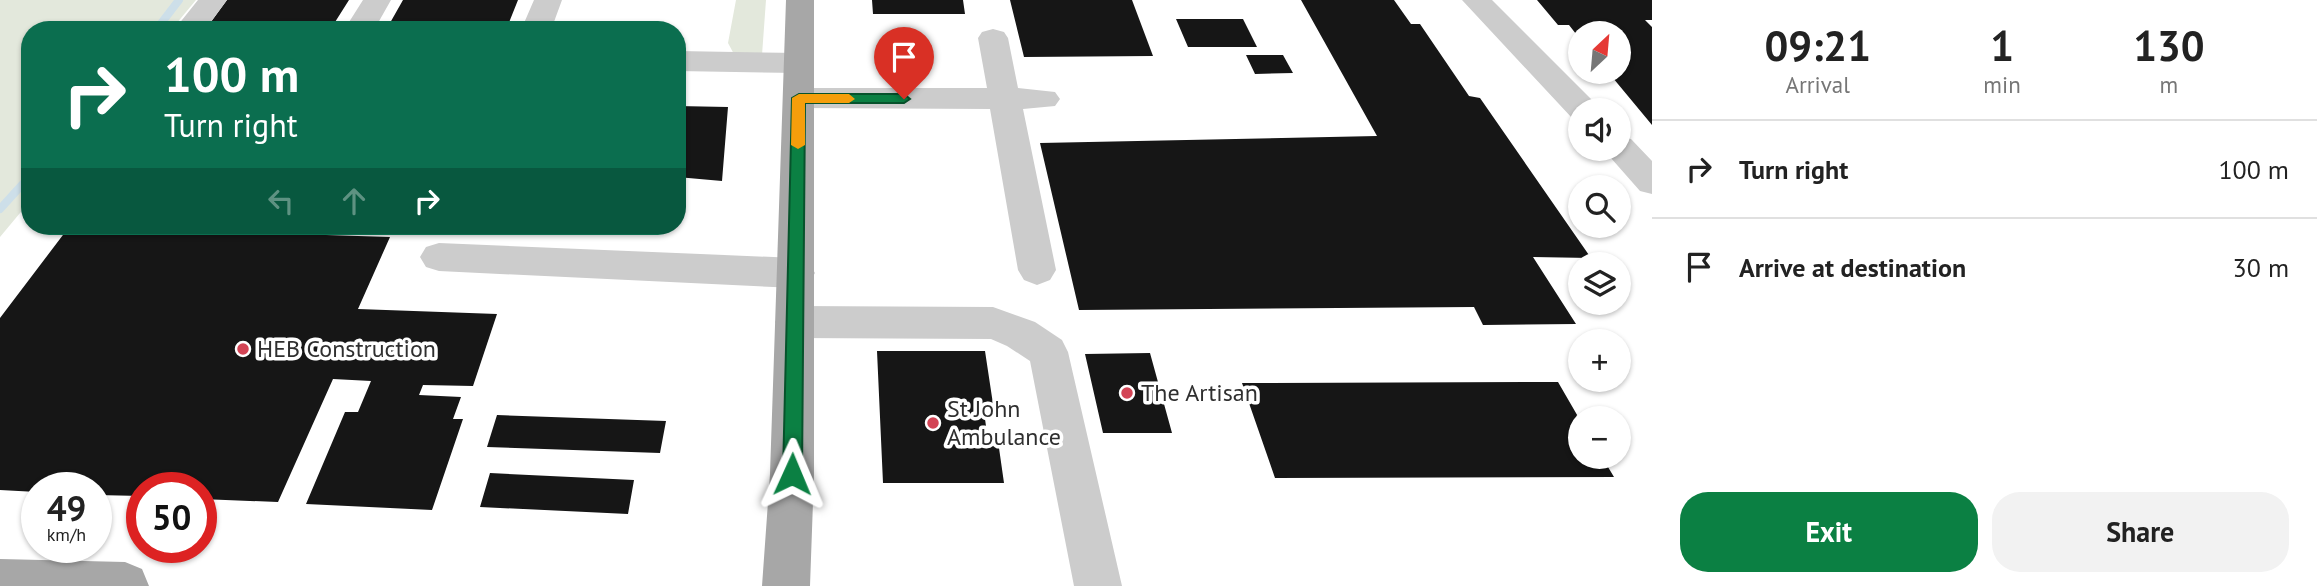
<!DOCTYPE html>
<meta charset="utf-8">
<style>
:root{--surface:#fff;--page:#f2f2f2;--text:#222;--muted:#767676;--line:#e0e0e0;--accent:#0b8043}
body{margin:0;font-family:"PT Sans",sans-serif;background:var(--page);color:var(--text);height:100vh;display:flex;flex-direction:column;font-size:26px;white-space:nowrap}
*{box-sizing:border-box;margin:0}
p{font-size:23px;color:var(--muted)}
.icon{flex:none;width:38px;height:38px;fill:none;stroke:currentColor;stroke-width:2;stroke-linecap:round;stroke-linejoin:round}
.map{position:relative;flex:1;overflow:hidden}
.sheet{display:flex;flex-direction:column;background:var(--surface);width:665px}
.sheet>*{flex:none}
.guide{position:absolute;left:21px;top:21px;width:665px;height:214px;border-radius:28px;box-shadow:0 2px 5px #0004;background:#0b6e4f;color:#fff;overflow:hidden}
.needle{width:46px;rotate:26deg}
.fabs{position:absolute;left:1568px;top:21px;display:grid;gap:14px}
.fabs a{display:grid;place-items:center;width:63px;height:63px;border-radius:50%;background:var(--surface);box-shadow:0 2px 5px #0004;font-size:35px}
.speed{position:absolute;left:21px;top:472px;display:flex;gap:14px;font-size:35px;font-weight:700;text-align:center}
.speed>*{display:grid;place-content:center;width:91px;height:91px;border-radius:50%;background:var(--surface);box-shadow:0 2px 5px #0004;line-height:1}
.speed small{font-size:18px;font-weight:400}
.speed .limit{border:10px solid #d22;background:#fff;color:#111}
.pin{position:absolute;display:grid;place-items:center;width:60px;height:60px;color:#fff;margin:-72px -30px;border-radius:50% 50% 50% 0;rotate:-45deg;box-shadow:0 0 7px #0007}
.pin .icon{rotate:45deg}
.me{position:absolute;width:77px;margin:-38px;rotate:1deg;stroke-linejoin:round;filter:drop-shadow(0 0 5px #0008)}
.turn{display:flex;align-items:center;gap:24px;height:147px;padding:0 28px;font-size:32px}
.turn .icon{width:91px;height:91px;stroke-width:2.5}
.turn b{display:block;font-size:49px;line-height:60px}
.lanes{display:flex;align-items:center;height:66px;padding:0 28px;background:#0003;justify-content:center;gap:35px;direction:ltr}
.lanes .off{opacity:.35}
.eta{display:flex;justify-content:space-evenly;align-items:center;height:119px;text-align:center}
.eta b{font-size:42px;font-weight:700;line-height:49px}
.action{display:flex;gap:14px;margin-top:auto;padding:14px 28px}
.action a{flex:1;height:80px;border-radius:28px;background:var(--accent);color:#fff;font-size:28px;font-weight:700;line-height:80px;text-align:center}
.action a+a{background:var(--page);color:var(--text)}
ul{padding:0;list-style:none}
li{display:flex;align-items:center;gap:21px;height:98px;padding:0 28px;border-top:2px solid var(--line)}
li div{flex:1}
li b{display:block;font-size:26px}
li em{font-style:normal}
main{display:flex;flex:1;min-height:0}
.map>svg:first-child{display:block}
.green{fill:#e3e8dc}
.lines{fill:none;stroke-linecap:round;stroke-linejoin:round}
.stream{stroke:#cddfe9;stroke-width:8}
.building{fill:#161616}
.minor{fill:#ccc;fill-rule:evenodd}
.major{fill:#a7a7a7;fill-rule:evenodd}
.route{fill:#0b8043;stroke:#07532c;stroke-width:2}
.slow{fill:#f59e0b}
.poi-dot{fill:#d34455;stroke:#fff;stroke-width:2.5}
.labels{text-anchor:middle;stroke-width:7;stroke-linejoin:round;paint-order:stroke}
.poi-label{font-size:24px;fill:#2f2f2f;stroke:#fff;text-anchor:start}
</style>
<main>
<div class="map">
<svg width="1652" height="586" viewBox="0 0 1652 586">
<rect width="100%" height="100%" fill="#fff"/>
<path class="green" d="M0,0h196l-25,30h-141v171l-30,36z
M736,0h30l-4,55 -27,1 -7,-13z"/>
<g class="lines">
<path class="stream" d="M156,30l23,-30
M0,209l30,-33"/>
</g>
<path class="building" d="M227,0h122l-19,30h-125z
M403,0h115l-12,30h-120z
M872,0h91l2,14h-92z
M1010,0h122l21,56 -129,1z
M1301,0h93l17,24h9l49,72 11,2 111,160 -58,-1 43,67 -93,1 -9,-18 -395,3 -39,-167 337,-7z
M1537,0h115v20h-7l7,7v98l-44,-53h11v-39h-39v6l-11,-14h-11z
M1176,19h67l14,28h-69z
M1246,55h37l10,18 -38,1z
M677,106l51,1 -6,74 -45,-4z
M69,227l321,10 -32,72 139,5 -24,72 -50,-1 -4,10 42,2 -8,22h10l-31,91 -126,-6 39,-92h13l13,-31 -38,-2 -55,123 -77,-3v-11h-59v8l-46,-1v-7h-59v4l-37,-2v-172z
M877,351h108l8,53h-10l5,37h10l6,42h-121z
M1150,353l22,80h-69l-18,-79z
M1558,382l22,38v37h22l12,20 -339,1 -33,-95z
M497,415l169,6 -6,32 -173,-6z
M490,473l144,7 -6,34 -148,-7z"/>
<g class="lines">
<path class="minor" d="M198,0h29l-22,30h-31z
M363,0h28l-17,30h-30z
M534,0h28l-11,30h-30z
M1462,0h30l102,102 5,8h-19v10l-8,-2z
M993,29l11,3 4,6 10,50 37,4 5,7 -5,7 -32,3 33,161 -6,10 -13,5 -13,-5 -6,-10 -28,-161 -191,-1 -11,-3 -5,-7 5,-7 11,-3h188l-9,-50 4,-6z
M677,51l122,2 11,3 4,7 -4,7 -11,3 -122,-2z
M1619,136l12,3 21,22v33l-12,-3 -37,-42h16z
M439,243l357,15 13,5 6,10 -6,10 -13,5 -357,-17 -13,-4 -6,-10 6,-10z
M795,306l198,1 42,15 27,18 6,12 54,234h-48l-44,-225 -23,-15 -16,-7 -196,-1 -14,-5 -6,-11 6,-11z"/>
<path class="major" d="M786,0h28v474l-4,112h-48l8,-112z
M0,559l125,3 17,7 7,17h-149z"/>
</g>
<path class="route" d="M799,94h105l6,5 -6,4h-99l-3,371 -3,6 -7,2 -6,-2 -3,-6 9,-376z"/>
<path class="slow" d="M799,94h50l6,5 -6,4h-44v42l-7,4 -7,-4 1,-47z"/>
<g class="poi-dot">
<circle cx="243" cy="349" r="7"/>
<circle cx="1127" cy="393" r="7"/>
<circle cx="933" cy="423" r="7"/>
</g>
<g class="labels">
<g class="poi-label">
<text x="257" y="357">HEB Construction</text>
<text x="1141" y="401">The Artisan</text>
<text x="947" y="417">St John<tspan x="947" dy="28">Ambulance</tspan></text>
</g>
</g>
</svg>
<div class="fabs">
<a><svg class="needle" viewBox="-14 -14 28 28"><path d="M0-13l5 13h-10z" fill="#e53935"/><path d="M0 13l5-13h-10z" fill="#767676"/></svg></a>
<a><svg class="icon" aria-label="sound" viewBox="0 0 24 24"><path d="M4 9h4l5-4v14l-5-4H4zM17 9q2 3 0 6"/></svg></a>
<a><svg class="icon" aria-label="search" viewBox="0 0 24 24"><circle cx="10" cy="10" r="6"/><path d="M15 15l6 6"/></svg></a>
<a><svg class="icon" aria-label="layers" viewBox="0 0 24 24"><path d="M12 4l9 5-9 5-9-5zM3 14l9 5 9-5"/></svg></a>
<a>+</a>
<a>−</a>
</div>
<div class="speed"><div>49<small>km/h</small></div><div class="limit">50</div></div>
<div class="pin" style="left:904px;top:99px;background:#d93025"><svg class="icon" aria-label="arrive" viewBox="0 0 24 24"><path d="M6 21V4h12l-3 4 3 4H6"/></svg></div>
<svg class="me" style="left:792px;top:474px" viewBox="-20 -20 40 40"><path d="M0-17L14 15 0 8-14 15z" fill="#0b8043" stroke="#fff" stroke-width="4"/></svg>
<div class="guide">
<div class="turn"><svg class="icon" aria-label="right" viewBox="0 0 24 24"><path d="M7 20v-9h11M14 6l5 5-5 5"/></svg><div><b>100 m</b>Turn right</div></div>
<div class="lanes"><svg class="icon off" aria-label="left" viewBox="0 0 24 24"><path d="M17 20v-9H6M10 6l-5 5 5 5"/></svg><svg class="icon off" aria-label="ahead" viewBox="0 0 24 24"><path d="M12 20V5M6 11l6-6 6 6"/></svg><svg class="icon" aria-label="right" viewBox="0 0 24 24"><path d="M7 20v-9h11M14 6l5 5-5 5"/></svg></div>
</div>
</div>
<section class="sheet">
<div class="eta">
<div><b>09:21</b><p>Arrival</p></div>
<div><b>1</b><p>min</p></div>
<div><b>130</b><p>m</p></div>
</div>
<ul>
<li><svg class="icon" aria-label="right" viewBox="0 0 24 24"><path d="M7 20v-9h11M14 6l5 5-5 5"/></svg><div><b>Turn right</b></div><em>100 m</em></li>
<li><svg class="icon" aria-label="arrive" viewBox="0 0 24 24"><path d="M6 21V4h12l-3 4 3 4H6"/></svg><div><b>Arrive at destination</b></div><em>30 m</em></li>
</ul>
<div class="action"><a>Exit</a><a>Share</a></div>
</section>
</main>
